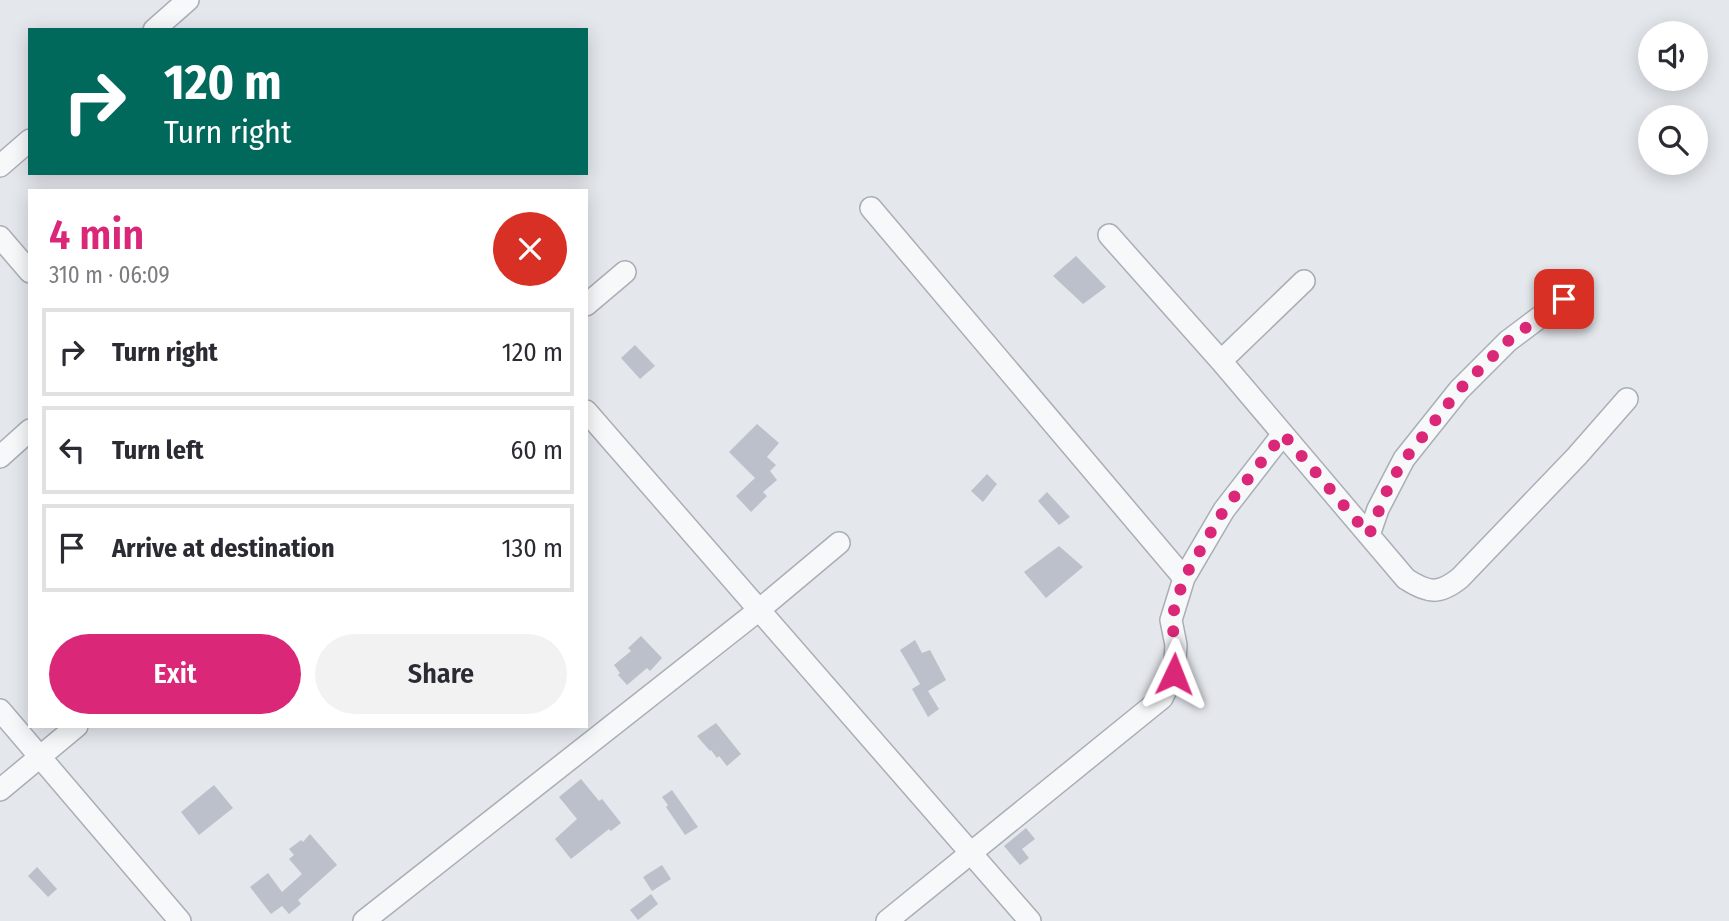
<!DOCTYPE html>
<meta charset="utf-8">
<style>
:root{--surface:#fff;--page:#f2f2f3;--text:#2b2b33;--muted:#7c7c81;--line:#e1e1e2;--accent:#db2777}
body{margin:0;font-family:"Fira Sans Condensed",sans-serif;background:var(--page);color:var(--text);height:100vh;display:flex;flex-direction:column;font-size:26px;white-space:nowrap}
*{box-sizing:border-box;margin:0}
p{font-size:23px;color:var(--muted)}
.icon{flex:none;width:38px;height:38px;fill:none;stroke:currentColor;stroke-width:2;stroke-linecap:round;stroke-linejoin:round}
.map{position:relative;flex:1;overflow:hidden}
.side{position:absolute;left:28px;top:189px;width:560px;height:539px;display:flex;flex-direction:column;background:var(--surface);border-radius:0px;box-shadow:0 4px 18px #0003}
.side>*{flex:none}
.hud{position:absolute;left:28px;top:28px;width:560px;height:147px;border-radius:0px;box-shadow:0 4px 18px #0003;background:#00695c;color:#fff;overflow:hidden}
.buttons{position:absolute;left:1638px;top:21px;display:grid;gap:14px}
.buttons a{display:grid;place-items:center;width:70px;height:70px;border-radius:50%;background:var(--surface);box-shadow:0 4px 18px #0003;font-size:35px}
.pin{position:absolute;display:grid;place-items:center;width:60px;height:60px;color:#fff;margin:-30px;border-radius:14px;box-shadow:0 4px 10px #0006}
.me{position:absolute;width:77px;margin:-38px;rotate:2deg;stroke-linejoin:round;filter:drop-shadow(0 0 5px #0008)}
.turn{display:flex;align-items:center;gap:24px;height:147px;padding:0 21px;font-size:32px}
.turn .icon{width:91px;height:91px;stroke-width:2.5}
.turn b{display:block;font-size:49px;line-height:60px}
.round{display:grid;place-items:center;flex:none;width:74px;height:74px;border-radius:37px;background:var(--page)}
.head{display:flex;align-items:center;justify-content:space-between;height:119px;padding:0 21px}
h1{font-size:42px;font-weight:600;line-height:52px;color:var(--accent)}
.cta{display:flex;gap:14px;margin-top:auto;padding:14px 21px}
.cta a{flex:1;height:80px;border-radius:42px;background:var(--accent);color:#fff;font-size:28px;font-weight:600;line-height:80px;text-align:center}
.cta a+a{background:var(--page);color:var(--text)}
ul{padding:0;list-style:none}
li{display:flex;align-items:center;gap:21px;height:88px;margin:0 14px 10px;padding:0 7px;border:4px solid var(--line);border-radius:0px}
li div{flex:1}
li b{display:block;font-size:26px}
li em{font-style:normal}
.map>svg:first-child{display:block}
.building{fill:#bbc0ca}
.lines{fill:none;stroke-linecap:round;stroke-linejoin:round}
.minor-casing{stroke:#a9aeb7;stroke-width:24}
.minor{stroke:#f7f8fa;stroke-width:21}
.route{stroke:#db2777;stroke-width:12;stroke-dasharray:0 21.6}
</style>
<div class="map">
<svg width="1729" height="921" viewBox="0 0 1729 921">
<rect width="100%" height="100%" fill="#e4e7ec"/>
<path class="building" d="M1076,256l30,31 -23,17 -30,-28z
M635,345l20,21 -15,13 -19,-21z
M757,424l22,19 -12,14 9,8 -6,6 7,9 -14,12 4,4 -16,16 -15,-16 19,-18 -26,-26z
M987,474l10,10 -14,18 -12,-11z
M1047,492l23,25 -11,8 -21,-24z
M1059,546l24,21 -37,31 -22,-26z
M641,636l21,22 -12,13 -3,-3 -20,17 -9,-10 2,-2 -6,-8 17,-14 -3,-3z
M915,640l7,13 8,-3 16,30 -18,11 11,18 -11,8 -16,-28 8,-5 -20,-34z
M716,723l25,31 -14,12 -8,-10 -2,2 -6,-8 -1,1 -13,-15z
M581,779l18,22 3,-2 19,24 -10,8 -2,-2 -38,30 -16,-20 22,-20 -18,-22z
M214,785l19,23 -34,27 -18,-23z
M672,790l26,37 -13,8 -19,-28 2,-2 -6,-8z
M1026,828l9,11 -13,10 7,9 -9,7 -16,-19z
M310,834l27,31 -39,35 3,4 -12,10 -7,-8 -11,8 -21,-27 18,-14 14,19 20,-18 -13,-15 5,-4 -5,-6 12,-9 2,2z
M662,865l9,14 -19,12 -9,-14z
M37,867l20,22 -9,8 -20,-21z
M651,894l7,10 -20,16 -8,-10z"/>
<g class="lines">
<g class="minor-casing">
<path id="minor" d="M154,30l34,-30
M0,166l30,-26
M871,208l313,370
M1109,235l112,126 185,218c22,14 33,16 54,-1l117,-122 50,-57
M0,237l30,35
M586,305l39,-33
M1221,361l83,-80
M586,411l444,510
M0,457l30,-27
M1369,535l9,-26 26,-50 55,-69 49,-49 56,-42
M0,710l180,211
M0,790l77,-64
M364,921l395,-311 80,-67
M887,921l275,-223 12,-24 2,-29 -5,-25 13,-42 40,-68 59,-76"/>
</g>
<use href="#minor" class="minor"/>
</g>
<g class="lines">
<path class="route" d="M1174,674l2,-29 -5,-25 13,-42 40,-68 59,-76 86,101 21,-52 15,-24 54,-69 49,-49 56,-42"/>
</g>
</svg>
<div class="buttons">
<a><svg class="icon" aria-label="sound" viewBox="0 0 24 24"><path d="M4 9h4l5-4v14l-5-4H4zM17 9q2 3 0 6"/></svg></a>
<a><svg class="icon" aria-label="search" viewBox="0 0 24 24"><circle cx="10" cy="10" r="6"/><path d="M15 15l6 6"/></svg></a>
</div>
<div class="pin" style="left:1564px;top:299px;background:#d93025"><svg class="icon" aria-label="arrive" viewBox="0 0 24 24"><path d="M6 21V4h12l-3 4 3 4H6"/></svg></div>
<svg class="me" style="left:1174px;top:674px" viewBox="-20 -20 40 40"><path d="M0-17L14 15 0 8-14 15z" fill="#db2777" stroke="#fff" stroke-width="4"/></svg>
<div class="hud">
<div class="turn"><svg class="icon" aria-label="right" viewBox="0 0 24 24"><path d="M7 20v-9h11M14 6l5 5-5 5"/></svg><div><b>120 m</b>Turn right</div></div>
</div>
<section class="side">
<div class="head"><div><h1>4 min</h1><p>310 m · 06:09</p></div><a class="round" style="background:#d93025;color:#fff"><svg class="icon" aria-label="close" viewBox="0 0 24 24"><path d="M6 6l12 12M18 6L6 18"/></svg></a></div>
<ul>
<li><svg class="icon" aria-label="right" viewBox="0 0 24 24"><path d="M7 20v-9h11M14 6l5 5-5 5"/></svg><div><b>Turn right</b></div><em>120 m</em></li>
<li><svg class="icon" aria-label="left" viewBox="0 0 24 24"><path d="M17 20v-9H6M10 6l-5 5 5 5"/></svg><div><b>Turn left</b></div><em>60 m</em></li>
<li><svg class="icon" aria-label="arrive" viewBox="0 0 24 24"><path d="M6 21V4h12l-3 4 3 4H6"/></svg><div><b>Arrive at destination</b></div><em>130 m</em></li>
</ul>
<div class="cta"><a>Exit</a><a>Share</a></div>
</section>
</div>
